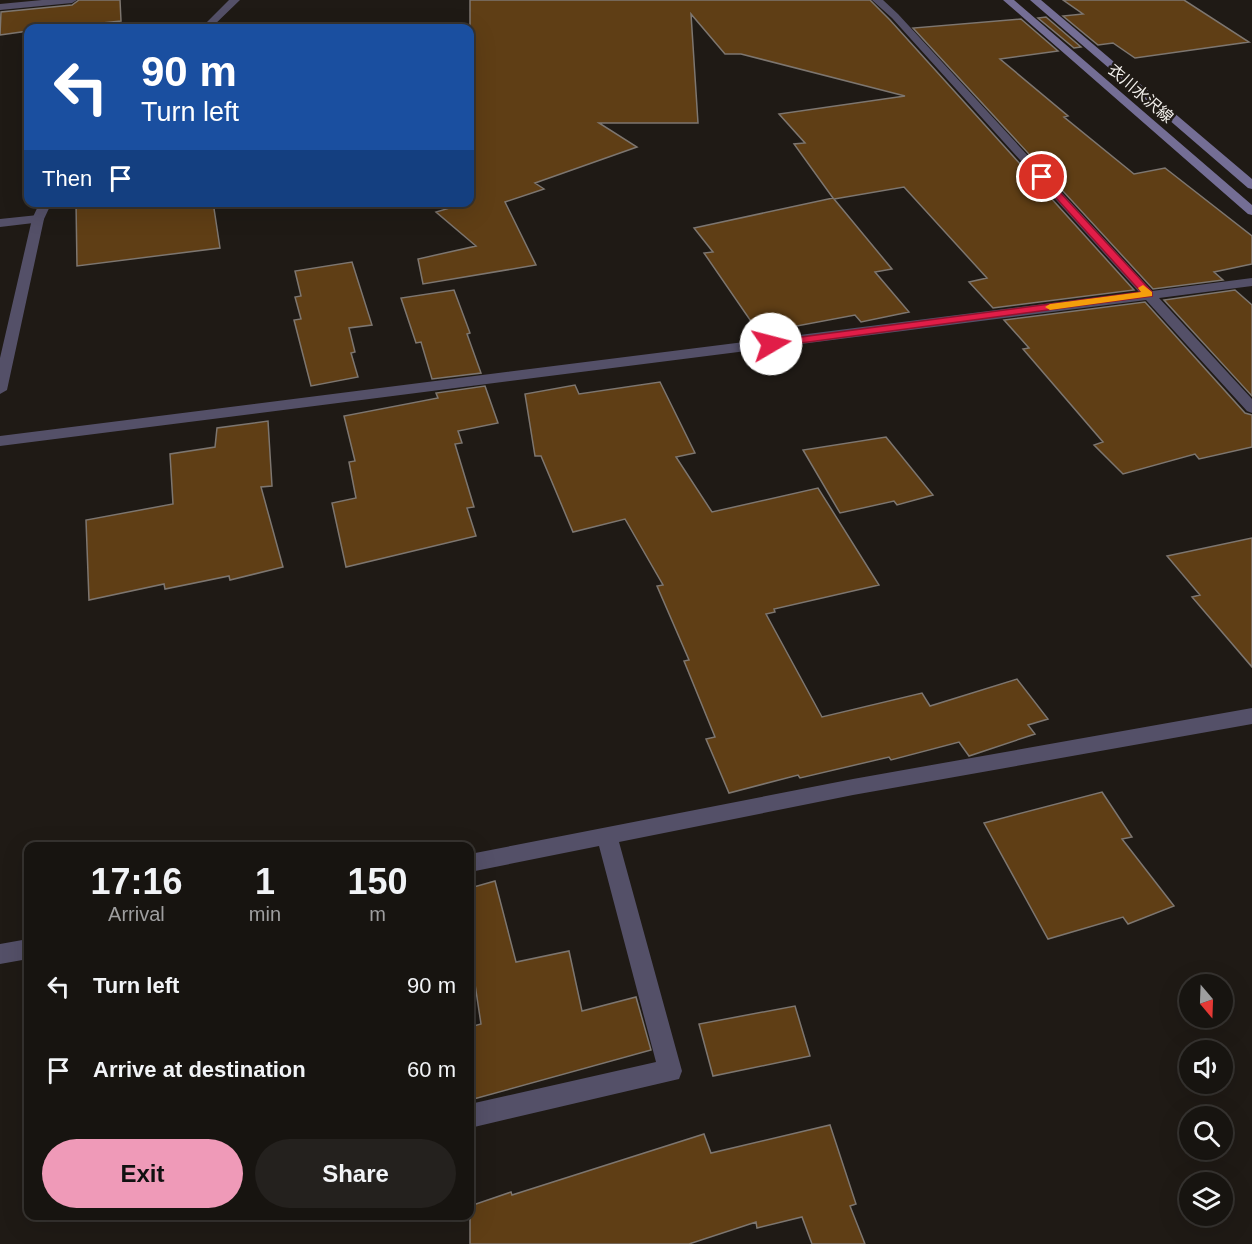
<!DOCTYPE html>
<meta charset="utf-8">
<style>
:root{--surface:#171410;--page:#24211e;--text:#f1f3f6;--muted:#9e9e9f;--line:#363330;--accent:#ef9ab8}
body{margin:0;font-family:Helvetica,"Noto Sans JP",sans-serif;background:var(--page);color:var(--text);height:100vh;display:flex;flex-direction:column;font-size:22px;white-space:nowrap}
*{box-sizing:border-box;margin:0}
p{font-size:20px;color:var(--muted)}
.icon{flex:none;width:33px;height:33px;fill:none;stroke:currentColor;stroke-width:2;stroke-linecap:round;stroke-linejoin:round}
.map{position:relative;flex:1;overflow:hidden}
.drawer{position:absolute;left:24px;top:842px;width:450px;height:378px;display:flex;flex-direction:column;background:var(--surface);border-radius:12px;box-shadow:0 6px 24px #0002,0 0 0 2px var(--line)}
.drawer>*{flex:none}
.banner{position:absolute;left:24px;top:24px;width:450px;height:183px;border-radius:12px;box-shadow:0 6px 24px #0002,0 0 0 2px var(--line);background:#1a4fa0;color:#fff;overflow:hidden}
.needle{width:39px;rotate:161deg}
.controls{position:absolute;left:1179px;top:974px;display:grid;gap:12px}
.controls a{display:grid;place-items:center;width:54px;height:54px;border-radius:50%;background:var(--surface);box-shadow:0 6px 24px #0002,0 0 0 2px var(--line);font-size:30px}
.pin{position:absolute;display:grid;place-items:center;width:51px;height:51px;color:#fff;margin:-26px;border:3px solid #fff;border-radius:50%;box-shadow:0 2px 6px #0007}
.me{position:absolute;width:66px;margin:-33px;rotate:82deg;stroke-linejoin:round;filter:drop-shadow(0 0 4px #0008)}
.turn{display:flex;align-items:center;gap:21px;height:126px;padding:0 18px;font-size:27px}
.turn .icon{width:78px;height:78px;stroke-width:2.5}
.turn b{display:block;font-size:42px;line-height:51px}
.then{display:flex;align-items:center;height:57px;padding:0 18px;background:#0003;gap:12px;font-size:22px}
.eta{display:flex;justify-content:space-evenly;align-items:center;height:102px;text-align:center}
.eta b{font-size:36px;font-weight:700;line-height:42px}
.cta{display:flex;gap:12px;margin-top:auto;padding:12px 18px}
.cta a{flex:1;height:69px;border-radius:36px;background:var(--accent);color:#111;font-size:24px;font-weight:700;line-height:69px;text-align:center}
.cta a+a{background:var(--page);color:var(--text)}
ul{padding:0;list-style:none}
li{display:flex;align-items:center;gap:18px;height:84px;padding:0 18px}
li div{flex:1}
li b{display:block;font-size:22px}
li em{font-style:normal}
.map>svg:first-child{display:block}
.building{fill:#5f3e15;stroke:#7d7670;stroke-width:1.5}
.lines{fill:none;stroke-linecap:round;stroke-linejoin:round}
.minor{fill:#545068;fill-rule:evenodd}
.tertiary{fill:#545068;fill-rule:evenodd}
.secondary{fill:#746e95;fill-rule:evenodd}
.route{fill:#e11d48;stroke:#92132f;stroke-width:1.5}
.slow{fill:#f59e0b}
.labels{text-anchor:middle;stroke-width:5;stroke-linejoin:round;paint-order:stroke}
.far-street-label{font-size:16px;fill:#f2efeb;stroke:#1f1a15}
</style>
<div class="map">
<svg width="1252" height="1244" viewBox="0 0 1252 1244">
<rect width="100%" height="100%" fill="#1f1a15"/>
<path class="building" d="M79,0h41l1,21 -67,7h-26v3l-28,4 1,-23 71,-7z
M470,0h400l20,20 244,270 -141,18 -24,-26 18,-4 -83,-91 -70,12 58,70 -17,3 34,40 -48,10 -6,-7 -96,18 -55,-80 9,-1 -19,-24 139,-30 -39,-54 11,-1 -26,-29 126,-18 -164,-42h-16l-34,-40 7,109h-99l38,24 -102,36 9,6 -39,13 31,63 -113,19 -5,-25 58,-13 -40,-34 34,-10z
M1063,0h121l65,42 -114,16 -22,-15 -15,2 -35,-29 20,-2z
M1046,17l35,30 -7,1 -36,-30z
M1021,19l37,32 -58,8 68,57 -4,1 70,57 31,-6 87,68v28l-38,8 9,8 -70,9 -240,-261z
M76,202h137l7,46 -143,18z
M352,262l20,63 -23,3 6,24 -4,1 7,24 -47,9 -17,-66 7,-1 -6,-22 6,-1 -6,-25z
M454,290l16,43 -3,1 14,39 -49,6 -11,-37 -5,1 -15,-45z
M1235,290l17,15v91l-88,-96z
M1145,302l100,111 7,2v32l-53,12 -4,-5 -72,20 -29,-29 9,-3 -80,-93 6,-1 -25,-28z
M660,382l35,71 -19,4 36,55 106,-24 61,97 -105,24 1,3 -9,2 56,103 100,-24 8,13 87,-27 31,40 -20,6 7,9 -66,22 -10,-14 -68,18 -2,-3 -89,21 -2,-3 -69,18 -23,-54 9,-2 -31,-76 5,-1 -32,-74 6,-1 -38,-66 -52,13 -32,-76h-6l-10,-62 50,-9 4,9z
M485,386l13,37 -40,8 4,12 -7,1 19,63 -7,1 9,28 -130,31 -14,-64 24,-5 -7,-36 6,-1 -11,-45 94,-18 -2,-5z
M268,421l4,65 -11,1 22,80 -53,13 -1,-4 -64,13 -1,-5 -75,16 -3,-80 87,-16 -3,-50 45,-7 2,-19z
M886,437l47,58 -36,10 -3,-4 -54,12 -37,-63z
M1252,538v129l-60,-70 8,-2 -33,-39z
M1102,792l30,45 -10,2 52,67 -46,18 -5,-7 -75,22 -64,-116z
M495,881l21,81 53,-11 13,60 54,-14 15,53 -181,50v-73l11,-3 -11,-73v-63z
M795,1006l15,50 -97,20 -14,-52z
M830,1125l26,79 -6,2 15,38h-53l-10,-27 -45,11 -1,-6 -67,22h-219v-38l41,-14 1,3 192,-61 7,19z"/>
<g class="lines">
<path class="minor" d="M42,0h35l-5,3 -72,7v-6z
M872,0h11l15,14 254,277 100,-13v8l-93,12 93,101v14l-5,-2 -101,-111 -1146,146v-10l1139,-144 -247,-274z
M38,215l4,1 2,3 -2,3 -42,5v-8z
M1252,708v16l-399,71 -234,47 63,229 -3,8 -209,49v-24l186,-42 -57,-216 -129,26v-18l383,-75z
M28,939v20l-28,5v-20z"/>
<path class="tertiary" d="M229,0h11l-29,28h-10z
M40,202h12l-8,17 -37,171 -7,4v-36l32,-139z"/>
<path class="secondary" d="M1003,0h11l238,205v10l-4,-1z
M1030,0h11l211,179v10l-4,-1z"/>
</g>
<path class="route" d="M1039,176h6l107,116v4l-381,51 -5,-3 5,-3 370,-49 -102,-113z"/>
<path class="slow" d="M1143,285l9,7v4l-102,14 -5,-3 5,-3 91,-12 -3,-4z"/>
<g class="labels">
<g class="far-street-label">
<text transform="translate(1141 93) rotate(41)" y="6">衣川水沢線</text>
</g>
</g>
</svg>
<div class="controls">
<a><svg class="needle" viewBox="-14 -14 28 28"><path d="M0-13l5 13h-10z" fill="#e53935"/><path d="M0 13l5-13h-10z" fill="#9e9e9f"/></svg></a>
<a><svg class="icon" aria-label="sound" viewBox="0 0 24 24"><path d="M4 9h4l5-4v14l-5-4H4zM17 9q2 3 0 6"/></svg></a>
<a><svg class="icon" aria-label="search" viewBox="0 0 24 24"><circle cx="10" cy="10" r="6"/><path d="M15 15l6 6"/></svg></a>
<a><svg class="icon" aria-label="layers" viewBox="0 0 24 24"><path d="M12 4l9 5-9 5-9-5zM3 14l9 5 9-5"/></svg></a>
</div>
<div class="pin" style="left:1042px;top:177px;background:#d93025"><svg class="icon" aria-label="arrive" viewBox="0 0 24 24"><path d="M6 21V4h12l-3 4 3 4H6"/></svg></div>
<svg class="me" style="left:771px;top:344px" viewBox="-20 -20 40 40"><circle r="19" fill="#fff"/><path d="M0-13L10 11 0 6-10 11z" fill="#e11d48"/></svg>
<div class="banner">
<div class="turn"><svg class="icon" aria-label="left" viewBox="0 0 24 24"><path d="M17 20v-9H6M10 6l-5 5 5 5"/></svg><div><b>90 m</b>Turn left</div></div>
<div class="then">Then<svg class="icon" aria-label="arrive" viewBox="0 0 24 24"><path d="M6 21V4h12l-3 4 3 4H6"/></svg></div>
</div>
<section class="drawer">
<div class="eta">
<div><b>17:16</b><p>Arrival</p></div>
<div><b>1</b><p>min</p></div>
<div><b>150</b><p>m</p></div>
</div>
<ul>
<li><svg class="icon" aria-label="left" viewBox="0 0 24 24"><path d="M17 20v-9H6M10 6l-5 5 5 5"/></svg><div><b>Turn left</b></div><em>90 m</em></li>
<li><svg class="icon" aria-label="arrive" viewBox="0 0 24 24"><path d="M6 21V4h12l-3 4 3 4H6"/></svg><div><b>Arrive at destination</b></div><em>60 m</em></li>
</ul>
<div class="cta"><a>Exit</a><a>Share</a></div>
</section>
</div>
